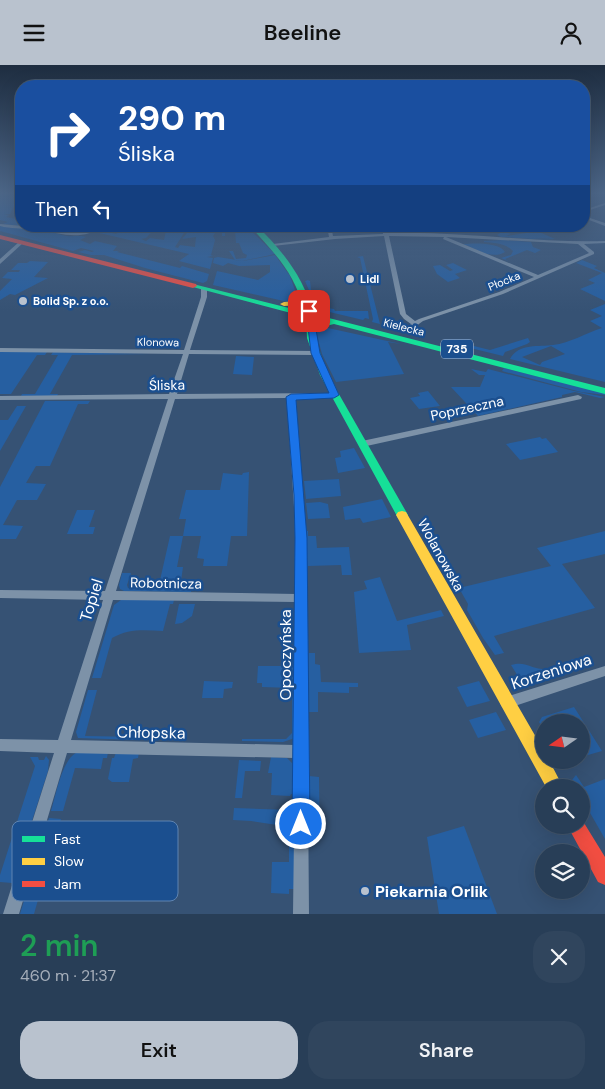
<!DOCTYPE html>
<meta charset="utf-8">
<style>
:root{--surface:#283e57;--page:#30455d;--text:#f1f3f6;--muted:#a5aeba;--line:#44576d;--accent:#b9c2ce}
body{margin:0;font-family:"DM Sans",sans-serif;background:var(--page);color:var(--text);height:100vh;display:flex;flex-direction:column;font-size:19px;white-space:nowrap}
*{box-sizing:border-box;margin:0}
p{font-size:16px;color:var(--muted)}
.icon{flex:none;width:28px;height:28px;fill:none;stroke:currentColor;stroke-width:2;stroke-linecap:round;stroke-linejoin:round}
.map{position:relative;height:849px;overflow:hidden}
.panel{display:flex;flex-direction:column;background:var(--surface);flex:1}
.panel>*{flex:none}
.banner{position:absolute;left:15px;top:15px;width:575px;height:152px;border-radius:20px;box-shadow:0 5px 20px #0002,0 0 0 1px var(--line);background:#1a4fa0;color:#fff;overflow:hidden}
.needle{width:32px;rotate:256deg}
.tools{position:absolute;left:535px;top:649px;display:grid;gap:10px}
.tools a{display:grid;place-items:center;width:55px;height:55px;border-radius:50%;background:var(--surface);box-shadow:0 5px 20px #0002,0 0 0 1px var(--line);font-size:25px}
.pin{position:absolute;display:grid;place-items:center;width:42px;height:42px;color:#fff;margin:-21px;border-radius:10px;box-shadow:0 2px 8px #0006}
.me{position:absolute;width:55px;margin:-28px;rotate:0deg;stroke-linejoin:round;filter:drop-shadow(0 0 4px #0008)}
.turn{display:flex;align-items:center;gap:18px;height:105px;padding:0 20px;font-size:22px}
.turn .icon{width:65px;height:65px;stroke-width:2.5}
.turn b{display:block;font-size:35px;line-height:42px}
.then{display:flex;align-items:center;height:48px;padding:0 20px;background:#0003;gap:10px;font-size:19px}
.round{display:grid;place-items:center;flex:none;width:52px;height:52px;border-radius:20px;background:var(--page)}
.overview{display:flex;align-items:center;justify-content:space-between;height:85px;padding:0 20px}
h1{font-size:30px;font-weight:600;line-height:38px;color:#1e9e55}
.primary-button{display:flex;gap:10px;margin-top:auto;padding:10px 20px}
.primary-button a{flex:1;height:58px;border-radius:20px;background:var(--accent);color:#111;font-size:20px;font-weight:600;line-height:58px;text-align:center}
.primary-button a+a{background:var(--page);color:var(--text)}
header{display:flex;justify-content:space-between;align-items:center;height:65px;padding:0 20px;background:var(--accent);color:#111;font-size:22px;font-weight:600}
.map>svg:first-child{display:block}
.green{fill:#265fa1;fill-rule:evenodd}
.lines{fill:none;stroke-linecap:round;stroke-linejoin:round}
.street{fill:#7d92a8;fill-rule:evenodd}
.fast{fill:#16e098;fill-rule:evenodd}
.slow{fill:#ffcf43;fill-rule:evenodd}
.jam{fill:#f24e42;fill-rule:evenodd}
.route{fill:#1a73e8;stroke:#114b97}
.poi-dot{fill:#b9c2ce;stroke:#1b4f8f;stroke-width:2}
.labels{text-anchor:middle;stroke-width:5;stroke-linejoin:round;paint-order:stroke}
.far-poi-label{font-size:11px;font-weight:bold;fill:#fff;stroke:#1b4f8f;text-anchor:start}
.far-street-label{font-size:11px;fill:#fff;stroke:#1b4f8f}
.shield{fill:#1b4f8f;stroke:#bbcadd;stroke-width:1}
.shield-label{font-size:12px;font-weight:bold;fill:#fff}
.street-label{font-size:14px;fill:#fff;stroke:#1b4f8f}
.near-street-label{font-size:16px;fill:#fff;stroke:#1b4f8f}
.near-poi-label{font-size:16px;font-weight:bold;fill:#fff;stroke:#1b4f8f;text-anchor:start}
.key{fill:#1b4f8f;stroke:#5f84b1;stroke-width:1}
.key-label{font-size:14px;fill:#fff}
</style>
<header><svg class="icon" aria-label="menu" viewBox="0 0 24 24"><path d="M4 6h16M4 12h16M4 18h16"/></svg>Beeline<svg class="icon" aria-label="person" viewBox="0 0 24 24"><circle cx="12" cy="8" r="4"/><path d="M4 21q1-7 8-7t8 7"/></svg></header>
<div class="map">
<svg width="605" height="849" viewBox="0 0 605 849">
<rect width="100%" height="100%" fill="#365274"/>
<path class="green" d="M9,127l4,5 6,-1 -9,18h-6l5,1 -3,2 15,3v6l-18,-2 5,-2 -8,-2v-26z
M0,161l29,3 -1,1c11,-3 28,4 39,6 6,1 14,-1 19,1l-6,3 10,4 5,-3 22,5 -4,5h6l-2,1 63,16 2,-2 27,8 -2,7 -4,2 -58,-15 -41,-13h-13l-13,-3 7,-2 7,2 2,-1 -13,-3 -8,3 -73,-20z
M107,161h11l-6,7 4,1 4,-3 14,2 2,-7h21l-11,12 -5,1 5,2 4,-3 14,2 2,-9 -14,1 6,-5 25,4 1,2 -9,14 3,1 2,-3 15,2 1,-10 -14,2 5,-6 21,-1 1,-2 8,1h-4l2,2 -2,3 2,4 -4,15 -3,-1 5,2 -6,1 6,1 -3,11 -31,-8 10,-7 -94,-22z
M246,161l3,3 26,25 -33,7 -7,-1 -6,-9h4l3,8 10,-1 1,-3 -4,-2 -4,-10h-3l-1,-13h-10v6h-3v-3l2,-1h-2v-2z
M489,161l22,8 -5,2 20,-3 -18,-7 22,2 -2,1 9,2 18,8 -24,-1 23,2h-4l-49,-3 -4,-2 5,-3 -11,-3z
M503,175l28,2 2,5 8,3 -6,3 -8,-3 -22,9 3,2 -7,-3 10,-3 2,-4c-8,-8 -18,-8 -29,-9v-1z
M463,179c10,-1 37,-2 42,8 -13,8 -29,-3 -42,-8z
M275,190l15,21 8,23 -10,3 -75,-17 4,-14 41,9 12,-8v-7l-31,1 -11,-3 -5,3 -10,-3 1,-5 4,-1 25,4z
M363,191l17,68 -8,-2 1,-3 -13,-61 -3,-1z
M582,195l15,6 -3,2 11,5v28l-25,-12 15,-6 -7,-3 14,-7 -26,-10z
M30,196l18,1 -14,15 14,1 -33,17 -5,-1 -10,6v-9l12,-12 -10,-1 6,-6h11l1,-2h-9l7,-7h9z
M453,198l14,7 -12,4 5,4 -12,4 -11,-8 -4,-8 7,-1 10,6 3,-1 -7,-5z
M308,215l2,1 1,9 11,17 12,2 1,2h33l1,8 -4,-1 -2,2 -46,-11 -12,-28z
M605,239v78l-95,-23c8,-16 30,-12 43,-14 17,-2 33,-12 49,-17l-12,-7 12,-5 -12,-6zM551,281l14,8 -23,8 -2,3 -18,-8z
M328,263l73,16 -13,-2 16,32 -68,8 -14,-28 -6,-22z
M528,273l2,4 -3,2 -22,8 -2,4 -45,-11 4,-2 28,7z
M0,286l47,1 -2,3h-8l-26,39h-11z
M53,287l97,2 -78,1 -22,39h8l-1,2h-36l1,-2h13l23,-39h-7z
M236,291l18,1 -2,18 -19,-1z
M504,303l101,25v2l-24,-3 -79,-21z
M471,304l15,3 2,-3 86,22 31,6 -5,1 -25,-6 -13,3v2l-84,19 -27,-29h29l5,-12h-6z
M428,326l12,15 -21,3 -9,-11 10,-2 -2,-3z
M45,336h45l-2,3h-10l-28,62h-14l-10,17 20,1 -9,16h-20l-14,25 20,1 -7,13h-16v-52z
M17,341h9l-26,45v-31h8z
M540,372l2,2 4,-1 12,14 -38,8 -14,-16z
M354,383l11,20 -27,5 -3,-15 6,-1 -1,-6z
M249,407l-2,64h-16l-4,30h-24l1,-7 -7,-1 4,-22h-18l-6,31h6l-2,14 11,4 -1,7 -67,-1 -4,-2 -1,-4 3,-12h9l-4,12 1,3 30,1 12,-53h13l3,-17h-7l7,-29h34l3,-17 19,2 1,-2z
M339,414l2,17 -35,3 -2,-18z
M382,434l9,18 -28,6 -3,-5 -15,2 -2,-13z
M320,437l8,2 2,14 -22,1 -2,-16z
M77,445h18l-6,17h6l-2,7h-26z
M305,466h3v5h8l1,12 32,-1 3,28h-10l-1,-10 -33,1 -1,3 -2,-1z
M605,466v23l-43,10 33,44 -101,28 10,17 -9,2 -12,-17 -16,-28 1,-6 -9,-16 92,-22 -14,-18z
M380,512l17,44 44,-11 3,6 -37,9 4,25 -52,3 -5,-61 13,-3 -3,-8z
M121,535h53l-1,4h-3l-7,27c-18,-1 -34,-3 -51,7l-11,40h-9l22,-73z
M179,539h16l-3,12 -10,7 -7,1z
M309,588h6v11l5,1 1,17 37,1v4h-9v6l-31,-1v20h-9z
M293,592h2l2,8 -1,70 -1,3 -12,4 -41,-1v-2h44l6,-6v-45l-30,-1v-4h-5l1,-17h35z
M573,594l6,9 -55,18 -13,-21c15,-4 18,3 31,4 10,0 22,-6 31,-10z
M204,616l29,1 -1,6 -8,1 -1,9h-21z
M479,616l11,20 -23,6 -10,-20z
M88,625h9l-12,46 55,1 -1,3 -61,-2 -2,-6z
M574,642l28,44 -21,6v-34h-37v7l-5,-8 3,-5z
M496,647l10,18 -28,8 -9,-18z
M78,687h30l-1,6h-4l-2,11 -26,-1 -12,43h-12c5,-16 11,-53 27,-59z
M116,687h23l-1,6 -5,1 -4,23h-17l-4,-3 4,-21h2z
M46,691l3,4 -1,11 -36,112 -12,-1v-7l35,-109 -5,-9h8l1,3h5z
M271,692l16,1 6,6 3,30h-5l-1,2 -19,-1 1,-22h-4z
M239,695l22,1 -1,10h-15l-3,27h-7z
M576,710l8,12 21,-8v60l-24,-42v-10h-5l-4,-7z
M309,711l10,1 1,59h-10z
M234,743l56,2v17l-39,-6 -18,-1z
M49,753l12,1 -27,95h-14z
M464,761l33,88h-58l-12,-77z
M289,774l6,3v47h-6v5l-18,-1 1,-31h17z"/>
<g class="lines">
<path class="street" d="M605,138v2l-21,7v-2z
M584,151l21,7v3l-21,-8z
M0,159l35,3 40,6 23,-7h7c-27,16 -41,7 -69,4 -10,-2 -21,-1 -32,-3l-4,-1z
M162,161l25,3 48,-3 -48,5z
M327,161h4l2,10 50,-2 -1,-8h4l2,7c72,-2 144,10 217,8v2l-21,1 10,8v2l-91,40 -80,27 -15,11 -3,-2 6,-6 -7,-5 -4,-5 -16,-78 -49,3 -62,7 -2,-1 2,-1 56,-7zM389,171l55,1 -1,2 91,38 -35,15 -80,27 -4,2 -9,-7zM446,172l132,7 11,9 -51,22z
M19,177l4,1 -23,21v-5z
M204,222l3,2v8l-17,53 126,1 3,2 -3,2 -127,-1 -12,40 158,-1 4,2 -4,2 -40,1 11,140 3,376h-16l2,-156 -228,-5 -48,161h-16l51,-161 -54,-2v-12l58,1 45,-140 -103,-2v-8l105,1 63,-192 -168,1v-4l169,-2 14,-40 -183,-2v-4l184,2 17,-53v-8zM287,333l9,140v56l-180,-3 59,-192zM113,535l183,2 -1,143 -224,-5z
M578,330l4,2 -1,2 -219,48 -4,-3 4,-3z
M605,601v10l-99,33 -4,-2 -2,-4 2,-4 4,-2z"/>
<path class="fast" d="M250,161h7c26,25 48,53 56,88l292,74v6l-271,-70 -12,3 -7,7v4l13,37 80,140 -2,3h-8l-78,-143 -13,-37 -1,-21 -117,-31 4,-2 112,28c-11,-40 -28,-56 -55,-86zM315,254l9,3 -10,3z"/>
<path class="slow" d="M301,229l7,2 -6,9 -18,1 -4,-2 4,-2 13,-1z
M402,446l4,1 138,239v9h5l14,27h-17l-150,-272 2,-3z"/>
<path class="jam" d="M0,170l196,49 1,2 -4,2 -193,-49z
M581,753l24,39v28l-7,-3 -31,-57h14z"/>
</g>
<linearGradient id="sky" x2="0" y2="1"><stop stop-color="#1e2d40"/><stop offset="0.52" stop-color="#4c6688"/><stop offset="1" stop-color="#4c6688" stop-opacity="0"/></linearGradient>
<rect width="605" height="246" fill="url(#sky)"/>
<path class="route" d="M306,244l7,2 7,42 19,42 -5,3 -38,2 11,138 3,286 -2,6 -7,3 -6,-3 -3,-6 3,-286 -1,-43 -8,-98 5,-3 38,-1 -18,-40z"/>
<g class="poi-dot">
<circle cx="350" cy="214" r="5"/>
<circle cx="23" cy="236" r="5"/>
<circle cx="365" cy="826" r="5"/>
</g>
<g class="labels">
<g class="far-poi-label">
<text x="360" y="218">Lidl</text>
<text x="33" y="240">Bolid Sp. z o.o.</text>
</g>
<g class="far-street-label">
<text transform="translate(504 216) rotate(-22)" y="4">Płocka</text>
<text transform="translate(404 262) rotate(14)" y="4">Kielecka</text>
<text transform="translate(158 277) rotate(1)" y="4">Klonowa</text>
</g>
<rect class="shield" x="441" y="274.5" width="32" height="19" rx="4"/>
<g class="shield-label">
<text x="457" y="288">735</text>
</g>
<g class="street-label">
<text transform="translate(167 320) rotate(-1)" y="5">Śliska</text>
<text transform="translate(467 343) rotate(-12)" y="5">Poprzeczna</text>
<text transform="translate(441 490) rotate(61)" y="5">Wolanowska</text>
<text transform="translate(166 518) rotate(1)" y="5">Robotnicza</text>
</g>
<g class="near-street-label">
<text transform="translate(91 535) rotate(-73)" y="6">Topiel</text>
<text transform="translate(285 590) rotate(-90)" y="6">Opoczyńska</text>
<text transform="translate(551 606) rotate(-18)" y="6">Korzeniowa</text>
<text transform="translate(151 667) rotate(1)" y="6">Chłopska</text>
</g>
<g class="near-poi-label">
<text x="375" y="832">Piekarnia Orlik</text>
</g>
</g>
<rect x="12" y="756" width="166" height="80" rx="8" class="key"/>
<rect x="22" y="771" width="23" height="6" fill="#16e098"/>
<rect x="22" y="793" width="23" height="7" fill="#ffcf43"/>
<rect x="22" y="816" width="23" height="6" fill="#f24e42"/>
<g class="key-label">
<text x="54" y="779">Fast</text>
<text x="54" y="801">Slow</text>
<text x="54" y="824">Jam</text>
</g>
</svg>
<div class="tools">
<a><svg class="needle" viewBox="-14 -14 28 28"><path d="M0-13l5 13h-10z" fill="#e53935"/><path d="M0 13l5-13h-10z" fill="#a5aeba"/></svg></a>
<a><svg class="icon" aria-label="search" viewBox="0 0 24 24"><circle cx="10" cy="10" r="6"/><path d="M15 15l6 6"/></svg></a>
<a><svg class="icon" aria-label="layers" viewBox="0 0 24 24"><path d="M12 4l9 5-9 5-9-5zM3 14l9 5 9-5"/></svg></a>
</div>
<div class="pin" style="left:309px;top:246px;background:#d93025"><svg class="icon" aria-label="arrive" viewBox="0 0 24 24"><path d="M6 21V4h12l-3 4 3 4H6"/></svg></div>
<svg class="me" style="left:301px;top:759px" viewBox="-20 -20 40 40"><circle r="17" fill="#1a73e8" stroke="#fff" stroke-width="3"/><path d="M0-11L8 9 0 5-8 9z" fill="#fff"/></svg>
<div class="banner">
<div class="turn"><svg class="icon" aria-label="right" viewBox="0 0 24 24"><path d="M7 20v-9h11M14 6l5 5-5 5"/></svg><div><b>290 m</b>Śliska</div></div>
<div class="then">Then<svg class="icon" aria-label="left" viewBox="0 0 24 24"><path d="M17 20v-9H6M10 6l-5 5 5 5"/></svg></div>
</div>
</div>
<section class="panel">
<div class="overview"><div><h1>2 min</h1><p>460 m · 21:37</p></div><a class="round"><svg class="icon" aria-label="close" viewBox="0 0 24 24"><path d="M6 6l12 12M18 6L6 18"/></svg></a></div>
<div class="primary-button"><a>Exit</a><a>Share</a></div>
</section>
